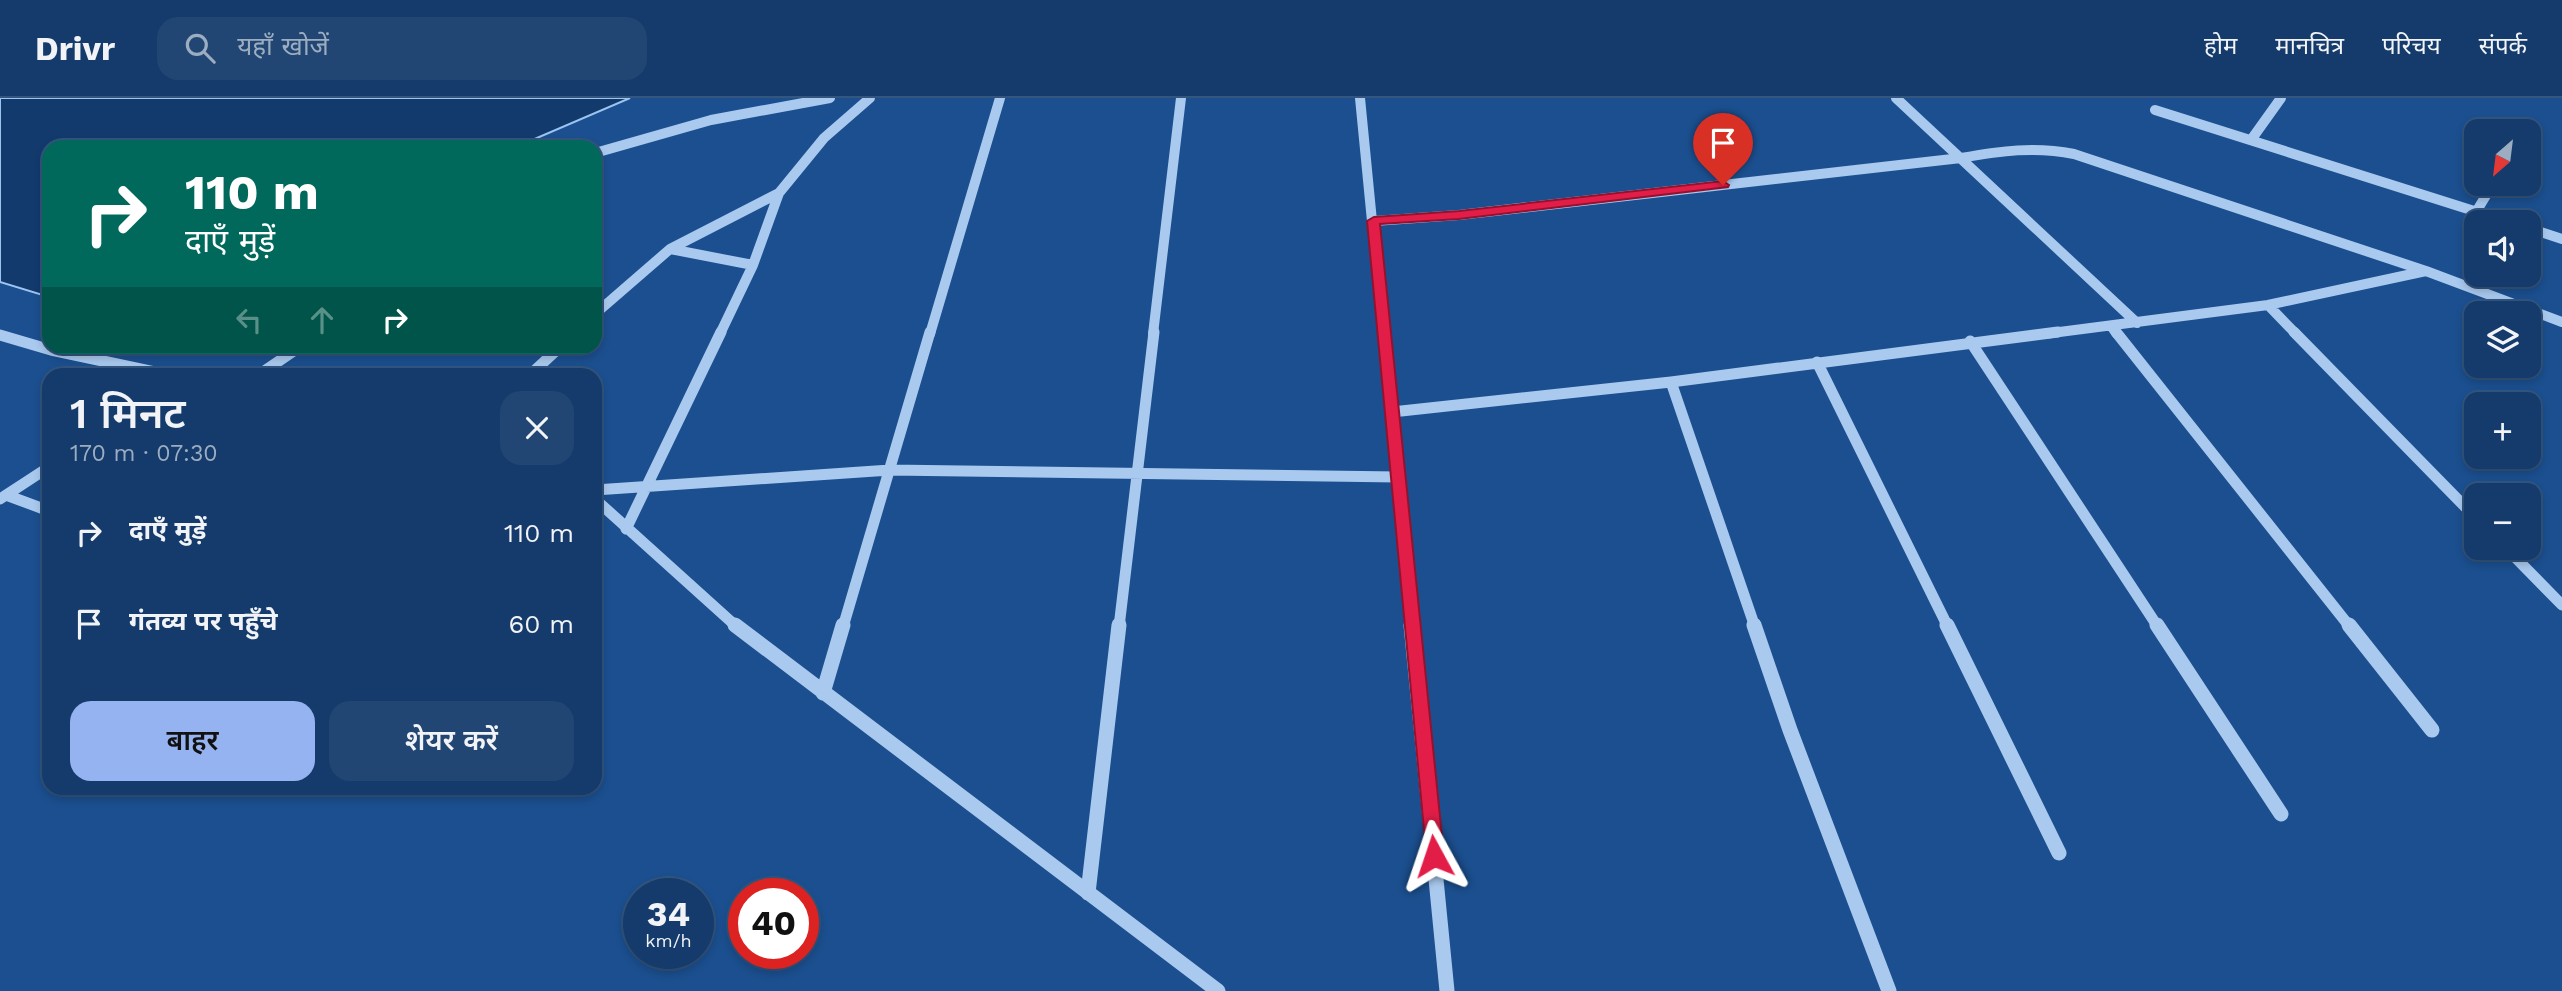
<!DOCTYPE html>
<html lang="hi">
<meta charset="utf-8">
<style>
:root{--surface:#143b6b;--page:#214673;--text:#f1f3f6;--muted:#9dadc1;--line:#33557e;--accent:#95b2f1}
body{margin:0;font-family:"Work Sans","Noto Sans Devanagari",sans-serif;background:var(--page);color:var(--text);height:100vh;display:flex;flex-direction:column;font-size:26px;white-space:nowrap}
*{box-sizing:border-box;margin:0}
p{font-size:23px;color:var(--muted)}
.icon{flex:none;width:38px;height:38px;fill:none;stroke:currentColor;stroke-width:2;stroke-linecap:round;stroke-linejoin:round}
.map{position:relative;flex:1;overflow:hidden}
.details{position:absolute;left:42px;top:270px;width:560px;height:427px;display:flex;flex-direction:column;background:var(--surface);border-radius:21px;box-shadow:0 4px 10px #0003,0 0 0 2px var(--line)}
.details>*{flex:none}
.banner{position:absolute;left:42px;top:42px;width:560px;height:214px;border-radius:21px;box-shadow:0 4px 10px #0003,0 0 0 2px var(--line);background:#00695c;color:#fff;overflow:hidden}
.needle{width:46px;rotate:208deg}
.buttons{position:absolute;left:2464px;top:21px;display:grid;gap:14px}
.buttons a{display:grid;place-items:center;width:77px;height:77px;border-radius:14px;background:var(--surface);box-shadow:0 4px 10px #0003,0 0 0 2px var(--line);font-size:35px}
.speed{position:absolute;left:623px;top:780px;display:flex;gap:14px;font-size:35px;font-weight:700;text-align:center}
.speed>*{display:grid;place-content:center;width:91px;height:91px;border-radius:50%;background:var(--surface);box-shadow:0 4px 10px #0003,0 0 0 2px var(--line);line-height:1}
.speed small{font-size:18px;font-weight:400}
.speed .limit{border:10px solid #d22;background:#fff;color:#111}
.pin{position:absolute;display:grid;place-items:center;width:60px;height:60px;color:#fff;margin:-72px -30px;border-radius:50% 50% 50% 0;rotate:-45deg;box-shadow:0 0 7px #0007}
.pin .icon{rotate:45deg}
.me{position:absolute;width:77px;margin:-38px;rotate:355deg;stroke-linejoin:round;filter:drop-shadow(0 0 5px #0008)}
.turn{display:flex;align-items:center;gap:24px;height:147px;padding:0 28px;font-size:32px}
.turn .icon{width:91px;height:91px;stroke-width:2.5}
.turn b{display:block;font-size:49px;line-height:60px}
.lanes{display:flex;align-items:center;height:66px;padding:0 28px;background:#0003;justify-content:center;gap:35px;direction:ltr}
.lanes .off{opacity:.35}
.round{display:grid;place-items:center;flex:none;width:74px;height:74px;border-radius:21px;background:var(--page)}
.headline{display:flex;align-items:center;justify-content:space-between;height:119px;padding:0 28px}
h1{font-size:42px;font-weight:600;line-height:52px}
.cta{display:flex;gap:14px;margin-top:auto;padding:14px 28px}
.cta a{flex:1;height:80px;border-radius:21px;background:var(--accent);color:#111;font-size:28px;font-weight:600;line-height:80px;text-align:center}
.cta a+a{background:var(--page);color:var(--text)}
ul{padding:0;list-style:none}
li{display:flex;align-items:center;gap:21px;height:91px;padding:0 28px}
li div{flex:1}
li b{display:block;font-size:26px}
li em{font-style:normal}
header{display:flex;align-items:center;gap:42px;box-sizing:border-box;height:98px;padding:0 35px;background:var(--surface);border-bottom:2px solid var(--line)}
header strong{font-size:33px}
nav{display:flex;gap:38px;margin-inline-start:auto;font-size:24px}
.search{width:490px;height:63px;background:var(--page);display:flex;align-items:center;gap:18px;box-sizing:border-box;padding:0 24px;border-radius:21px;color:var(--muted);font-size:26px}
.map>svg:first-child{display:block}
.water{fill:#123a6d;stroke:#9cc4f0;stroke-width:2}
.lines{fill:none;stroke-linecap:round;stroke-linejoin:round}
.minor-far2{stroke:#a9c9ee;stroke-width:10}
.minor-far1{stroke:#a9c9ee;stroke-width:11}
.minor{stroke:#a9c9ee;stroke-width:15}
.route{fill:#e11d48;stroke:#92132f;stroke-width:2}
</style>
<header>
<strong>Drivr</strong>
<div class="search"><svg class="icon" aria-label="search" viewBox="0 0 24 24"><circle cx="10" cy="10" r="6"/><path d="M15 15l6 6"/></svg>यहाँ खोजें</div>
<nav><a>होम</a><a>मानचित्र</a><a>परिचय</a><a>संपर्क</a></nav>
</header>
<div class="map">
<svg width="2562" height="893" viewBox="0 0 2562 893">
<rect width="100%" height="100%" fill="#1b4f8f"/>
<path class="water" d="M0,0h630l-114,49h-467v150l-49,-15z"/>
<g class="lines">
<path class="minor-far2" d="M1360,0l23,236
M1896,0l241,225
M2155,12l354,112
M2251,42l30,-42
M595,55l116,-33 119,-22
M2476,114l17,-28
M1374,123l85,-6 502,-57c39,-7 74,-12 113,-4l352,117 136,51
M2529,130l33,11
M670,151l109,-56
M2268,207l28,29
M595,216l75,-65 83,16
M2111,228l6,8
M720,236l33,-69 26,-72 45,-55 46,-40
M930,236l70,-236
M1153,236l28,-236
M2044,236l224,-29 158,-34"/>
<path class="minor-far1" d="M1383,234l29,295
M2116,234l234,295
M2294,234l182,186
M0,237l51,15 113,24
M1970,243l188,286
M1817,264l131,265
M260,276l41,-28
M531,276l30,-28
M1671,284l84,245
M1392,314l279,-30 387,-50
M595,392l295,-20 508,7
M6,397l43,16
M0,401l49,-32
M595,401l142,128
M626,431l95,-197
M2506,450l56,57
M843,529l87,-295
M1119,529l35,-295"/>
<path class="minor" d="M735,527l483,366
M1411,527l36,366
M1754,527l36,105 99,261
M1947,527l112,228
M2157,527l124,189
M2349,527l83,105
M823,595l20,-68
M1088,795l31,-268"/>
</g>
<path class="route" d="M1723,83l6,4 -1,2 -269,32 -79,5 64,632 -3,6 -7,2 -7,-2 -60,-641 7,-4 85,-6z"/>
</svg>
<div class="buttons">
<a><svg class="needle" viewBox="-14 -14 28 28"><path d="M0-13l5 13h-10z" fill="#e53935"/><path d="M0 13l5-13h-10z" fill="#9dadc1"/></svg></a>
<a><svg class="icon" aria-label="sound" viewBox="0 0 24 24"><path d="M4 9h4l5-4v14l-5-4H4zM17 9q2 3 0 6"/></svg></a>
<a><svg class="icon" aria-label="layers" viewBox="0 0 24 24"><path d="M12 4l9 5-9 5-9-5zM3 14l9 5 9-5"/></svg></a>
<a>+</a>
<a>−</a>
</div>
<div class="speed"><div>34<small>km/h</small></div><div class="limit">40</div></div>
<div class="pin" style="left:1723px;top:87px;background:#d93025"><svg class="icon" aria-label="arrive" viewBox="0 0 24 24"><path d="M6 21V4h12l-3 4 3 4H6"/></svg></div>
<svg class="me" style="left:1434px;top:758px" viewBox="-20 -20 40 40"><path d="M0-17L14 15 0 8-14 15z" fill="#e11d48" stroke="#fff" stroke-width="4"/></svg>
<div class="banner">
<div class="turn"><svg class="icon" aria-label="right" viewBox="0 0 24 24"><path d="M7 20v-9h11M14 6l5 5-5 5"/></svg><div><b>110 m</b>दाएँ मुड़ें</div></div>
<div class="lanes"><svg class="icon off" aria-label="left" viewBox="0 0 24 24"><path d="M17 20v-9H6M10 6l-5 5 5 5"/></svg><svg class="icon off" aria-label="ahead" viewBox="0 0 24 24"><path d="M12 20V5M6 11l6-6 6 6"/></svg><svg class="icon" aria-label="right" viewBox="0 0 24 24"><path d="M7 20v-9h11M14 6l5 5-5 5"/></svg></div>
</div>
<section class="details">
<div class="headline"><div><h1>1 मिनट</h1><p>170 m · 07:30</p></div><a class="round"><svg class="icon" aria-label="close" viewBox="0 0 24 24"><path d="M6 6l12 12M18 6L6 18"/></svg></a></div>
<ul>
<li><svg class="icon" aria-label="right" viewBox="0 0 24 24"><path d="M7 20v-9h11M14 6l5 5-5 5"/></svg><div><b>दाएँ मुड़ें</b></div><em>110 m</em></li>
<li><svg class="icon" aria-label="arrive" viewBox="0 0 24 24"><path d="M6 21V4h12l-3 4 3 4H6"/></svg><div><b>गंतव्य पर पहुँचे</b></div><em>60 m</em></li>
</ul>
<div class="cta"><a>बाहर</a><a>शेयर करें</a></div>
</section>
</div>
